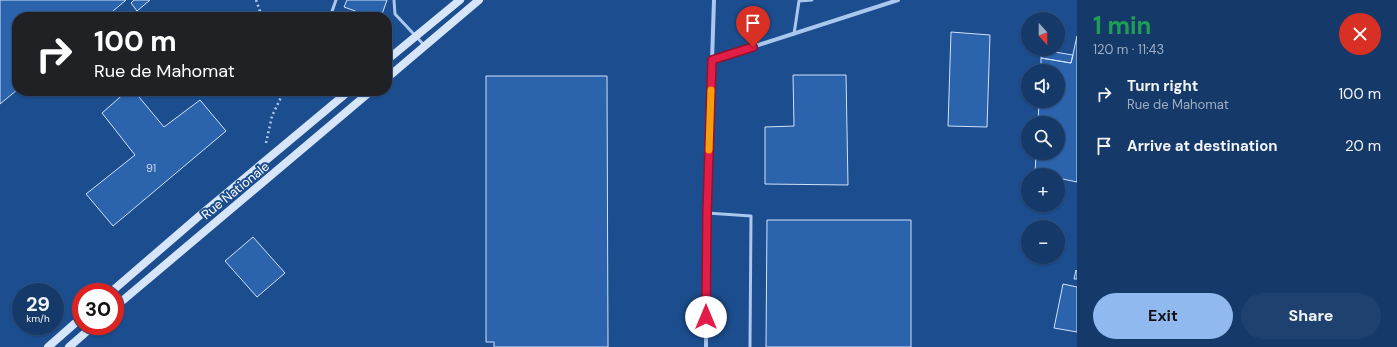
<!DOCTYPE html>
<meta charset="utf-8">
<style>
:root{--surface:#153a6a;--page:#1e4170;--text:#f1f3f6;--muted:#9dadc1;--line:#34547e;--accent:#90b9f0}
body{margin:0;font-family:"DM Sans",sans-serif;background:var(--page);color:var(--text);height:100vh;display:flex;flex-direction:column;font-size:15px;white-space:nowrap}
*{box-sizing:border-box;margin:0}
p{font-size:13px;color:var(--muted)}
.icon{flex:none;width:22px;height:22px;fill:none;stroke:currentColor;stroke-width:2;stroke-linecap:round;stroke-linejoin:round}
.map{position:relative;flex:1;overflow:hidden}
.panel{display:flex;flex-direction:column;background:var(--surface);width:320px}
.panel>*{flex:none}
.banner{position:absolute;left:12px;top:12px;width:380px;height:84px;border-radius:16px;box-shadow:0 1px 3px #0004,0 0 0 1px var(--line);background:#202124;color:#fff;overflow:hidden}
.needle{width:26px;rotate:159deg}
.tools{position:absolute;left:1021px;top:12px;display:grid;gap:8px}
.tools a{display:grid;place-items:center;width:44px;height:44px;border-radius:50%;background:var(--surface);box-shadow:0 1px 3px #0004,0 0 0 1px var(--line);font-size:20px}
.speed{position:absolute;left:12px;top:283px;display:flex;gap:8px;font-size:20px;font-weight:700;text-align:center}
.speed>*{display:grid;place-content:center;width:52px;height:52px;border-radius:50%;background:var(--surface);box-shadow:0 1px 3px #0004,0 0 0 1px var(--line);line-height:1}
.speed small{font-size:10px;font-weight:400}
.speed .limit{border:6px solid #d22;background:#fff;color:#111}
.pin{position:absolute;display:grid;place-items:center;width:34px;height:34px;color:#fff;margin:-41px -17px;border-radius:50% 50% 50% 0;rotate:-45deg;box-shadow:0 0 4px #0007}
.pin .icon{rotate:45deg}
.me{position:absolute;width:44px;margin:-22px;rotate:0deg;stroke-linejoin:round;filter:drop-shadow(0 0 3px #0008)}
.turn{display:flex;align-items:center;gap:14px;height:84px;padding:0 16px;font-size:18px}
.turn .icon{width:52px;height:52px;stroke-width:2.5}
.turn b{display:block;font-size:28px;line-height:34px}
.round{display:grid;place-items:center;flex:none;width:42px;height:42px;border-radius:21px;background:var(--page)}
.headline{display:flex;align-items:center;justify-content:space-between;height:68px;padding:0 16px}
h1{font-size:24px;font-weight:700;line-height:30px;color:#1e9e55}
.action{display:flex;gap:8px;margin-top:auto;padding:8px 16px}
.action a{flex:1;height:46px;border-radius:24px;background:var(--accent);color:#111;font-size:16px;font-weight:700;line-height:46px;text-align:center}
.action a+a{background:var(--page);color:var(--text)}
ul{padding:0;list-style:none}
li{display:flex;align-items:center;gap:12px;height:52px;padding:0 16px}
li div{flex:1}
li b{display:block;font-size:15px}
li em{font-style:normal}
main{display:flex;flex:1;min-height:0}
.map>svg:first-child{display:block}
.building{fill:#2b63ac;stroke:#d0e2fa}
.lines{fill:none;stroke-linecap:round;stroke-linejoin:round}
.path{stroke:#aac8ed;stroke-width:2.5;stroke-dasharray:2 3;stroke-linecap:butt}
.service{stroke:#aac8ed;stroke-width:3}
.minor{stroke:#aac8ed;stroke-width:4}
.secondary{stroke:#d6e5fa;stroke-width:8}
.route-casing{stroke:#92132f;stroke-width:10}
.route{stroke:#e11d48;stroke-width:7}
.slow{stroke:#f59e0b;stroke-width:7}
.labels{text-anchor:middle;stroke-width:4;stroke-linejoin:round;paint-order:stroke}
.number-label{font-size:11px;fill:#cad8ea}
.street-label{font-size:13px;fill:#fff;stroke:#1c4d8e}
</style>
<main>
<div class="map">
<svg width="1077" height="347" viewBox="0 0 1077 347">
<rect width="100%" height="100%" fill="#1c4d8e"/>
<path class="building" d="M0,0h126l-20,17h-89v73l-17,14z
M134,0h16l-13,11 -6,-8z
M347,0h40l-6,17h-9l-28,-10z
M951,32l39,3 -3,92 -39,-1z
M1077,36v146l-19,-4v-3l-23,-1 1,-21h22v-30h-20l1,-22h19v-30h-17v-13l30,5z
M1042,50l31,5 -2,8 -30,-5z
M793,75h53l2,110 -83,-1v-57l29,-1z
M486,76h121l1,271h-114v-5h-8z
M127,91h7l30,36 36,-27 26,31 -113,95 -27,-32 49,-39 -33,-42z
M767,220h144v127h-145z
M253,237l32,36 -28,24 -32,-36z
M1076,270l1,1v8h-3z
M1063,284l14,3v45l-23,-4z"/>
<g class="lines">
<path class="path" d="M256,0l6,17
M266,143l6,-27 12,-25"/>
<path class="service" d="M394,0l1,14 29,31
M330,17l6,-17
M794,34l5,-33 13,-1
M707,213l44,3 -1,131"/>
<path class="minor" d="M712,60l186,-60
M706,347l1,-134 7,-213"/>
<path class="secondary" d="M387,60l73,-60
M387,78l92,-78
M111,292l87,-75 151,-126
M115,307c85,-72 171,-144 256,-216
M48,347l33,-29
M69,347l24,-21"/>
</g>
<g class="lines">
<g class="route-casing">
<path id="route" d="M706,317l1,-104 5,-153 41,-13"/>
</g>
<use href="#route" class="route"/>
<path class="slow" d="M709,150l2,-60"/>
</g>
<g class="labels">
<g class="number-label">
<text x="151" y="172">91</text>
</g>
<g class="street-label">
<text transform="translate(235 190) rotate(-39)" y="5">Rue Nationale</text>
</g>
</g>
</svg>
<div class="tools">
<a><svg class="needle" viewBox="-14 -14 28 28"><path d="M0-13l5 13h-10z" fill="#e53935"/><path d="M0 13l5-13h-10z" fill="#9dadc1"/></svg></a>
<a><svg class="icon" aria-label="sound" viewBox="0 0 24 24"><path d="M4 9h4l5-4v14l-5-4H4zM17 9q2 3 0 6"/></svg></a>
<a><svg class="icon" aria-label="search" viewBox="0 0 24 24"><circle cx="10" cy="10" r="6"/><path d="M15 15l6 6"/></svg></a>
<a>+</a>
<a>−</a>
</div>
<div class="speed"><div>29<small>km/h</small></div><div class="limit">30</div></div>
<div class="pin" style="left:753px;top:47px;background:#d93025"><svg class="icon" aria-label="arrive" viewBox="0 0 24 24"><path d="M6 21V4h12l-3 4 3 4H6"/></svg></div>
<svg class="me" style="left:706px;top:317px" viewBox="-20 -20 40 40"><circle r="19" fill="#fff"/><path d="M0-13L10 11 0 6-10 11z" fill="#e11d48"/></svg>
<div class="banner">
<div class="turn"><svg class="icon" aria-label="right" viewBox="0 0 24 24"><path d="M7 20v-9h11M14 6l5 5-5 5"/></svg><div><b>100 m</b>Rue de Mahomat</div></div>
</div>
</div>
<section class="panel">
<div class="headline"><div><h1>1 min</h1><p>120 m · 11:43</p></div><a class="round" style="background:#d93025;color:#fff"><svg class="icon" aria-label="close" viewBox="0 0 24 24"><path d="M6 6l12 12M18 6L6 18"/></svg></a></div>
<ul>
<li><svg class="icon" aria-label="right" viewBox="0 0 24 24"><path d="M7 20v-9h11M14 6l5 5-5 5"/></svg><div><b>Turn right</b><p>Rue de Mahomat</p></div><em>100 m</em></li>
<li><svg class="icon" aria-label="arrive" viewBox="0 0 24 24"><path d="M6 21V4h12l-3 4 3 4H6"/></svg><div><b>Arrive at destination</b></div><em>20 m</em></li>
</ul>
<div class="action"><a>Exit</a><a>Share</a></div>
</section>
</main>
